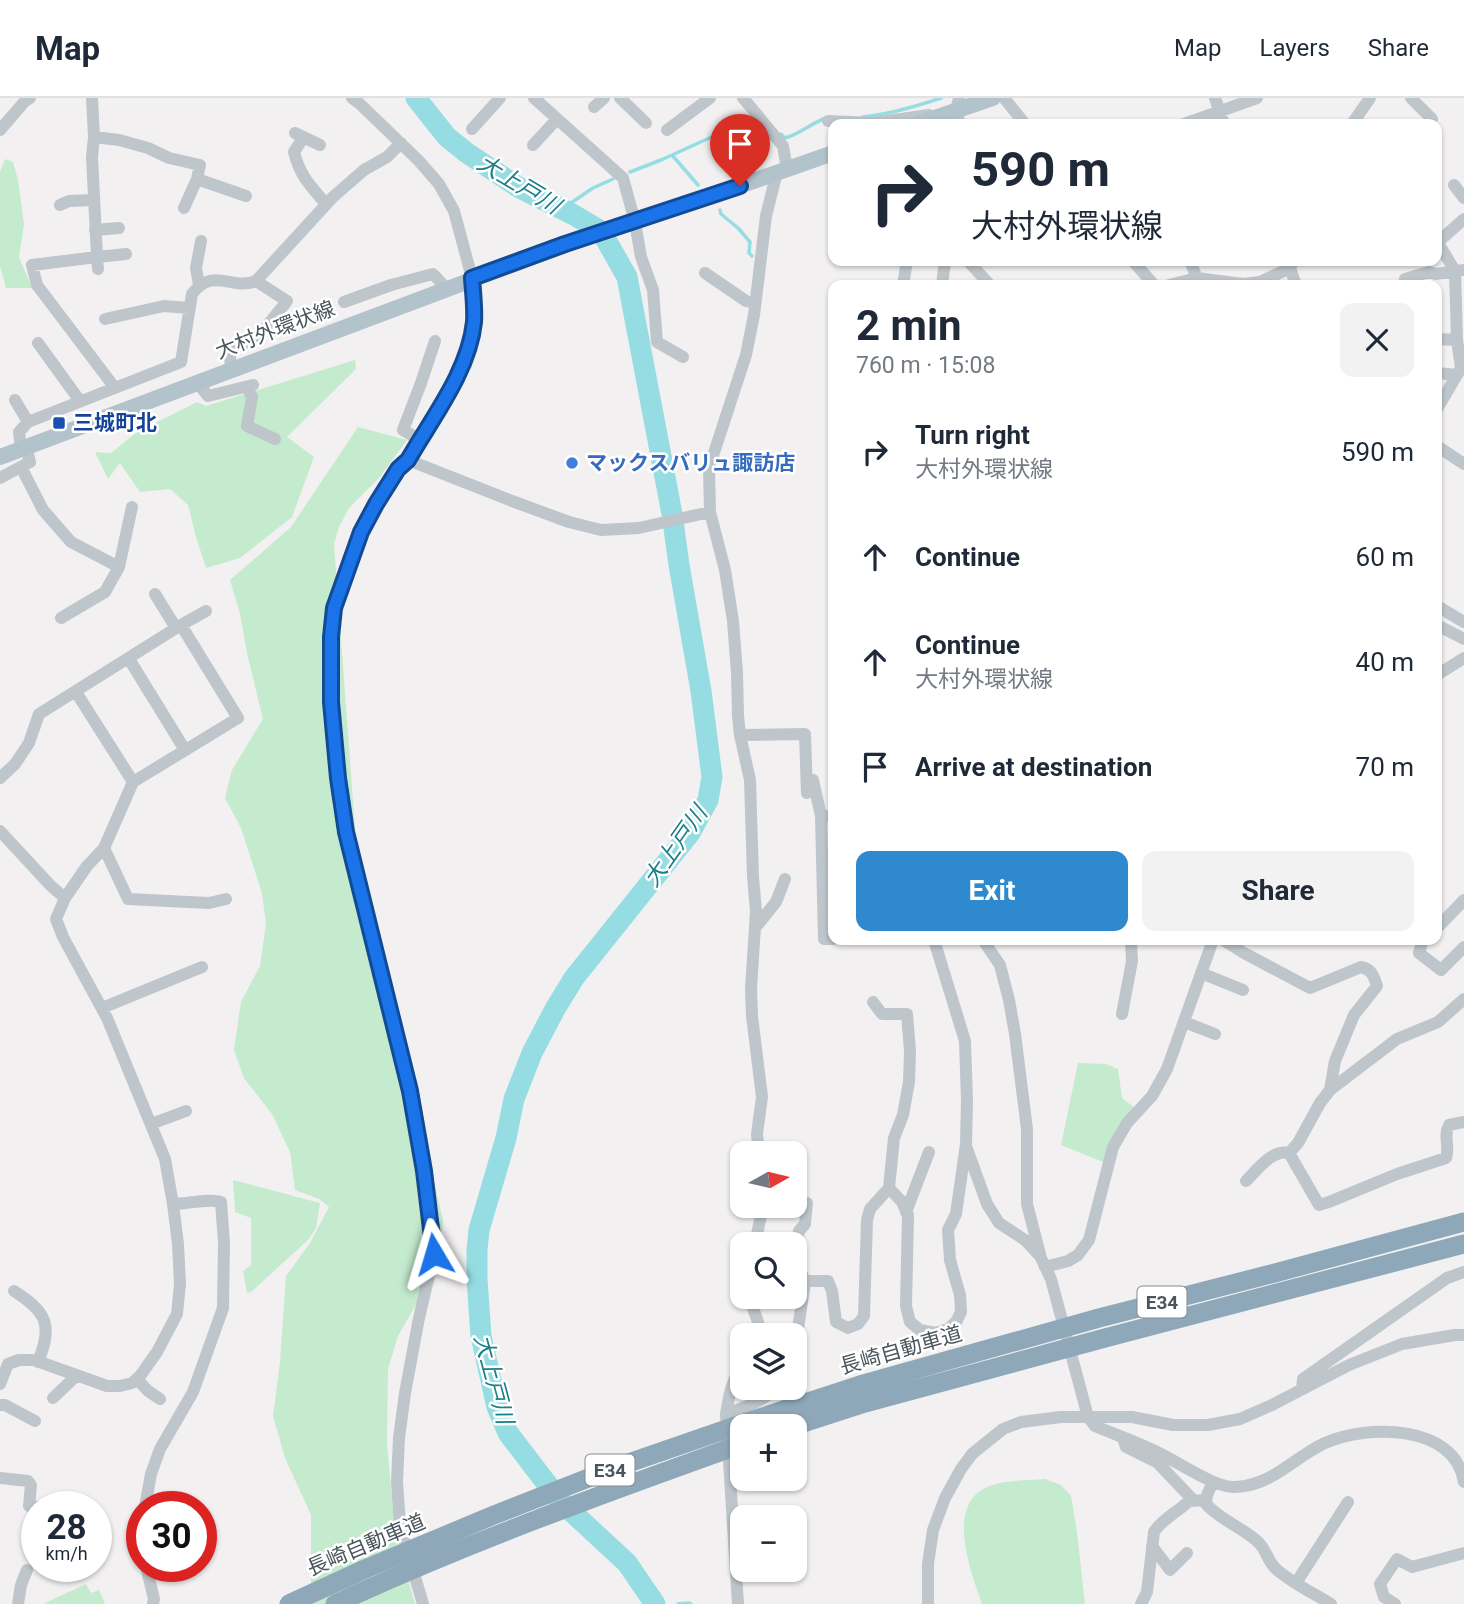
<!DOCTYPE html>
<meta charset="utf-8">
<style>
:root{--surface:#fff;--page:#f2f2f3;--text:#1f2937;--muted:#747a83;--line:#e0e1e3;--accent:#2e89cf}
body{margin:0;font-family:Roboto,"Noto Sans JP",sans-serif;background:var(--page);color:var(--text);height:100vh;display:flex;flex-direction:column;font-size:26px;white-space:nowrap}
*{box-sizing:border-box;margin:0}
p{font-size:23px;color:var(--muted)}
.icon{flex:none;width:38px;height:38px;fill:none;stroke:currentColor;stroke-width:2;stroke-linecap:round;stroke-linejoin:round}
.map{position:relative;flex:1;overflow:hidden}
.details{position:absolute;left:828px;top:182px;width:614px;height:665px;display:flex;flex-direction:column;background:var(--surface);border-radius:14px;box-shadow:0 2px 5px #0004}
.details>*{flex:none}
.guide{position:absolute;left:828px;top:21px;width:614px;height:147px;border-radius:14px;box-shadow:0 2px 5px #0004;background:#fff;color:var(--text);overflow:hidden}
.needle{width:46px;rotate:82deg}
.buttons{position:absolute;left:730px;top:1043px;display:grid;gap:14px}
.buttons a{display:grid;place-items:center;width:77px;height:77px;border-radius:14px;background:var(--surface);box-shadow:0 2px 5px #0004;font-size:35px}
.speed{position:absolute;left:21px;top:1393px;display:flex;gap:14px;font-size:35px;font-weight:700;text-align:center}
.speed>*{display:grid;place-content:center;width:91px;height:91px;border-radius:50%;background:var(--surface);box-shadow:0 2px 5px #0004;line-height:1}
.speed small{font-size:18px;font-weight:400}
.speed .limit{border:10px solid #d22;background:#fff;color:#111}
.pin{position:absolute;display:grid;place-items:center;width:60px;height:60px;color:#fff;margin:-72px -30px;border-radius:50% 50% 50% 0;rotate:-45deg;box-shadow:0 0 7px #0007}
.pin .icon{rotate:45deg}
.me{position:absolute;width:77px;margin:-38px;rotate:353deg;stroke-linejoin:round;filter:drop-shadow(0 0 5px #0008)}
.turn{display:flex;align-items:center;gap:24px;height:147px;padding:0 28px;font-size:32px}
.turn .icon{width:91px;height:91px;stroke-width:2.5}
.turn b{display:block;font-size:49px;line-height:60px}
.round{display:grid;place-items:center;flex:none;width:74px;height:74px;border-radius:14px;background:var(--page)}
.summary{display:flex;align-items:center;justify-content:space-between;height:119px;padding:0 28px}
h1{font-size:42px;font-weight:700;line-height:52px}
.cta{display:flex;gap:14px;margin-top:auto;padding:14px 28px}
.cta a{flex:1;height:80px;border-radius:14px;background:var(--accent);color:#fff;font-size:28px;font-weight:700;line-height:80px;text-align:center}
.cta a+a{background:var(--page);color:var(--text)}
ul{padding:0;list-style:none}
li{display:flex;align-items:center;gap:21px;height:105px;padding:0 28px}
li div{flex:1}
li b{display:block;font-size:26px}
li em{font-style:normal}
header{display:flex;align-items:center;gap:42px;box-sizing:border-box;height:98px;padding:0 35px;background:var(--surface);border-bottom:2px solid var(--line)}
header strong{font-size:33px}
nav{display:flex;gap:38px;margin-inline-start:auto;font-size:24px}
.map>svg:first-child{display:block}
.green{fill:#c4ebce}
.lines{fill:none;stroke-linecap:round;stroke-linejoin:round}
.stream{stroke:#96dde3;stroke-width:3.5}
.river{stroke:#96dde3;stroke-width:21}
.minor{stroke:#bec6cb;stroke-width:12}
.major{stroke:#b3c3cc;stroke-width:16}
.highway{stroke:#8ea8b9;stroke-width:19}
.route-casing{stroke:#114b97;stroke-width:18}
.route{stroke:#1a73e8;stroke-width:12}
.transit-dot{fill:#1a4fb4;stroke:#fff;stroke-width:2.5}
.shop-dot{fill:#3f7fe0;stroke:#fff;stroke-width:2.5}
.labels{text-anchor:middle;stroke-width:5;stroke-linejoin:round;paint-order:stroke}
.shield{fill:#fff;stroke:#80898d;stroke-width:2}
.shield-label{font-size:19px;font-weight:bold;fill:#4a565c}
.street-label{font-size:21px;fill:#4a565c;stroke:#fff}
.transit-label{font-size:21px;font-weight:bold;fill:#164399;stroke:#fff;text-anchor:start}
.shop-label{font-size:21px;font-weight:bold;fill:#366cbe;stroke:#fff;text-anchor:start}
.water-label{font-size:23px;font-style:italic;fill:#1b7f87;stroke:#fff}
</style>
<header>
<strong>Map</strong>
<nav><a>Map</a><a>Layers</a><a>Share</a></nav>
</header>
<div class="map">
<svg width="1464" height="1506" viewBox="0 0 1464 1506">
<rect width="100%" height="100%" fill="#f2f0f1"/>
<path class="green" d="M5,61l8,3 5,18 6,45 -5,32 13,31h-26l-6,-22v-94z
M355,262l1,9 -69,68 27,20 -22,60 -52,41 -34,10 -10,-31 -8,-32 -18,-16 -30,3 -20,-29 -12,16 -13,-27 16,1 26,-21 60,-30 9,4z
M358,329l49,13 -28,38 -30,30 -10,19 -5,17 27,365 49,192 25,84 8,36 -4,34 -21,46 -20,35 -10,33 -1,75 8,88 20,72h-104v-89l-26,-57 -12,-42 7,-54 6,-86 24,-33 19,-36 -10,-8 -24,-9 -5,-38 -18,-38 -28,-36 -10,-28 7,-48 19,-36 6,-43 -4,-30 -21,-65 -16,-30 7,-28 31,-51 -16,-66 -7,-39 -10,-34 61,-53z
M1078,965l28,1 12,5 4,29 13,10 -32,54 -42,-17z
M233,1082l87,23 -4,25 -7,11 -58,53 -4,1 -4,-22 8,-6v-47l-16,-6z
M1045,1381l16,6 10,11 6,36 8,72h-103c-10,-30 -34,-90 -2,-113 17,-12 45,-10 65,-12z
M86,1486l5,9 8,-3 6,14h-62z"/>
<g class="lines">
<path class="stream" d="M862,19c25,-2 55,-11 79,-19
M781,36l4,4c14,-3 26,-15 41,-20
M672,57l26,30
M630,74l31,-12 88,-40
M562,111l31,-21 20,-9
M720,112l1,4 17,14 12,14 -1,11 3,3
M678,1506l11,-1 2,1"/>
<path class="river" d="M416,0l31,39 20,16 51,34 56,28 27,16 26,46 45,237 7,51 22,126 11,86 -4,23 -18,33 -116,145 -19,31 -23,44 -18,46 -8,39 -27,92 -2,20v29l4,57 16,71 11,26 52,68 67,62 28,41"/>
<path class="minor" d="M92,0l2,39 -2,20 5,100 29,-3
M352,0l8,6 59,57 20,23 15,27 18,67 2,44 -6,28 -10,26 -50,84 -10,9 -22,35 -15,28 -27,77 -3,28v65l7,76 9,54 63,259 14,80 10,83 -15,64 -14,75 -6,45 -2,44 3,44 23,78
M534,0l89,80 12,44 6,35 12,33 4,52 26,15
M620,0l26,25
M743,0l40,48 4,23
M959,0l-3,13 4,13
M1004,0l21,26
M1215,0l9,26
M1411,0l21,21
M594,9l10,-9
M828,23l45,2 56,-8
M1184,26l73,-26
M1352,26l18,-26
M472,31l28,-31
M0,32l25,-29 5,-3
M667,32l43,-32
M295,35l25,12
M94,39l25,3 29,8 21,10 31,7 -3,14 49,17
M303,40l-9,14c6,24 17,35 32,52
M533,47l24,-26
M1454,87l10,13
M60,107l9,-4 25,-1
M184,110l13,-29
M95,132l24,-2
M1437,143l18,30 2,69 4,28 -24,41
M1438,144l26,-23
M968,163l22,24
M1133,163l21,24
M1190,163l7,17
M1290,170l6,17
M98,171l-1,-12 -65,8 5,20 78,103
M705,175l41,28 9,2
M1405,181l24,-7 7,2 28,-4
M199,187l-3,-17 5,-27
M903,187l4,-24
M942,187l3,-24
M1169,187l28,-7 46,6 17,-2 30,-14 4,-7
M344,204l47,-17 42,-11 13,14
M105,221l59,-13 25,2
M1437,241l20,1
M38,245l42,58
M231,272l-1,-14 2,-7 26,-12 29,-36 -31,-20
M1437,275l20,2
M197,284l11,14 45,-11
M247,289l5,10 -5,29 28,13
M15,302l13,22
M420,342l-17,-10 18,-47 14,-42
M1437,348l27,18
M21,351l-2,-17 9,-10 153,-60 11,-68c21,-28 41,-3 64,-13l77,-84 31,-27 23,-13 14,-14
M408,362l104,41 57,21 32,8 38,-2 71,-16
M21,369l22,43 28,32 48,25 -14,25 -44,26
M0,380l30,-16 -4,-15
M119,469l13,-60
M155,496l21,34
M1437,508l27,16
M181,527l25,-14
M1437,527l27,14
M129,561l56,91
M1437,577l27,-17
M76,594l57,90
M740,637l65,-1 2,59
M0,680l15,-14 14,-21 10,-29 142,-89 57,93 -105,64 -29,66 -17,18 -22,32 -9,21 7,18 44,81 58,141 8,45 5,40 2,40 -3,30 -20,38 -17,24 -8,7 -12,3h-13l-73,-26h-15l-11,4 -8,20
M807,681l6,1 8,36h12
M821,718l3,123h9
M0,733l51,55 14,12
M104,750l24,51 81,4 17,-4
M755,830l21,-26 9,-23
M1437,830l27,-28
M983,842l17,25 9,35 6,34 12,95v75l14,54 10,21 37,138 7,9c21,9 43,16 64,27 19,9 56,35 76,34 37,-1 59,-30 90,-44 42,-19 130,-19 139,39
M1223,842l21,13 66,35 51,-21c11,2 13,10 16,19l-23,29 -19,46 -5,29
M1425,842l-3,3 -3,10 22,17 23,-23
M1201,875l42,17
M873,904l9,12h25l3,37 -1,31 -6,33 -9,23 -5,50
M102,910l100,-41
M1122,916l10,-53 -1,-21
M1184,924l31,12
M151,1026l35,-13
M966,1048l21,58 12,19 26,17 14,15
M759,1055l-2,-19 5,-37 -10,-81 -1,-27 5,-78 -3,-34 -3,-97 -10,-45 -2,-19 -1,-43 -4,-52 -8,-51 -15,-58 -1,-44 37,-113 8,-40 12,-99 11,-44
M1289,1055l30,52 10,-3 68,-28 49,-16c4,-11 -3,-22 3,-33l15,-3
M1246,1083c11,-11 26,-32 43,-28l9,-10 22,-40 10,-13 67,-51 41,-17 26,-23
M906,1114l23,-60
M755,1146l8,-38
M1045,1169l23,-6 10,-6 11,-15 24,-93 14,-24 25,-27 15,-27 46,-129
M805,1183l-8,-17 -2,-16 4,-17 6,-7 2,-21
M14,1193c33,21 39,34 24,71
M749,1199l9,25 2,13
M794,1259l11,-76h23l4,10 4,31 12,6 10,-4 6,-8 3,-96 3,-11 19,-21 13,14 6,13 -2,91 4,16 10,8 15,3 13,-4 8,-7 5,-10 -1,-17 -10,-35 -2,-30 8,-16 10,-70 1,-44 -2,-59 -31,-101
M137,1281l11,12 12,8
M1302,1291l1,-10 144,-101 17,-6
M53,1300l23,-22
M0,1307h5l30,16
M726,1316c16,-6 38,-12 49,-26
M1124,1343l2,6 32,16 36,38
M0,1380l28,3 3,4 -2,21 8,1
M1213,1384l-6,13 -1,9c14,16 36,23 52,38 8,7 10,20 18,27 16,14 37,24 55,35
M145,1409l6,-33 9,-25 33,-57 30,-84 1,-65 -3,-41c-10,-4 -36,2 -48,2
M1152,1448l18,24 17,-17
M146,1468l8,33 -1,5
M1296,1485l52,-81
M18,1506l3,-19 6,-15
M738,1506l-12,-190c3,-17 5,-33 16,-48
M928,1506v-40l5,-34 12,-32 16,-29 11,-15 31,-25 18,-7 40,-5h71l41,8h35l32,-6 32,-14 77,-40 53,-21 53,-9h9
M1141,1506l6,-12 7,-60c8,-13 24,-20 35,-31l17,-1
M1395,1506l-11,-7 -4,-13 17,-25 15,8 52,-14"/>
<path class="major" d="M917,26l76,-26
M0,359l562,-211 160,-54 111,-39"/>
<path class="highway" d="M794,1328l71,-23 240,-65 359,-94
M289,1506l76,-35 129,-54 120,-47 133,-46 113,-37 239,-67 172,-44 193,-52
M335,1506c132,-61 270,-111 407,-160"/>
</g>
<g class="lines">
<g class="route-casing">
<path id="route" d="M434,1156l-10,-83 -14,-80 -64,-259 -8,-54 -7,-76v-65l3,-29 27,-76 15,-28 22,-35 10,-9c24,-42 61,-89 66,-138 1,-14 -1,-29 -2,-44l93,-34 175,-58"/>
</g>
<use href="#route" class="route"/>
</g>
<rect class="transit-dot" x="52" y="318" width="14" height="14" rx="3.5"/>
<circle class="shop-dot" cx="572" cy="365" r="7"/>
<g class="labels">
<g class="shield">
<rect x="1137.5" y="1188.5" width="49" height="31" rx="5"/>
<rect x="585.5" y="1356.5" width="49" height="31" rx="5"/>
</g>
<g class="shield-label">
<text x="1162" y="1211">E34</text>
<text x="610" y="1379">E34</text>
</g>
<g class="street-label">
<text transform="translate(275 232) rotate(-21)" y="7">大村外環状線</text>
<text transform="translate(901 1252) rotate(-16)" y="7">長崎自動車道</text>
<text transform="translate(366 1447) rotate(-23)" y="7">長崎自動車道</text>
</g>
<g class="transit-label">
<text x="73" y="332">三城町北</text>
</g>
<g class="shop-label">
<text x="586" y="372">マックスバリュ諏訪店</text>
</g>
<g class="water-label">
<text transform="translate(519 86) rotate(31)" y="8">大上戸川</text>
<text transform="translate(675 748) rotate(-55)" y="8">大上戸川</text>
<text transform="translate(494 1281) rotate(75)" y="8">大上戸川</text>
</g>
</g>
</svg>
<div class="buttons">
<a><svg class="needle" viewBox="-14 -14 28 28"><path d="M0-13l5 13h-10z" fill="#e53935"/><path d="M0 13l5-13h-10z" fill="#747a83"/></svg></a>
<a><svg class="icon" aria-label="search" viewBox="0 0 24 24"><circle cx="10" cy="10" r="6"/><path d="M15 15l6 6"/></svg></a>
<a><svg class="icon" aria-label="layers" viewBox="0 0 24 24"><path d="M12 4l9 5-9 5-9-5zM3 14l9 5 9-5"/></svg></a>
<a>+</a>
<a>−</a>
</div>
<div class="speed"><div>28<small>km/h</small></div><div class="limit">30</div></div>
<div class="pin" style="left:740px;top:88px;background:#d93025"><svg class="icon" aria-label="arrive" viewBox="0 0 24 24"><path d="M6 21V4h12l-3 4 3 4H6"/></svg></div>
<svg class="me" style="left:434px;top:1156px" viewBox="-20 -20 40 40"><path d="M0-17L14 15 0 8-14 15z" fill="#1a73e8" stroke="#fff" stroke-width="4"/></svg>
<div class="guide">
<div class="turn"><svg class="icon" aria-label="right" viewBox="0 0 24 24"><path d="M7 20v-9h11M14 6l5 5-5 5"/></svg><div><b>590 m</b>大村外環状線</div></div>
</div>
<section class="details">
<div class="summary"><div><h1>2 min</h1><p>760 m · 15:08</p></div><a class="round"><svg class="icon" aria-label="close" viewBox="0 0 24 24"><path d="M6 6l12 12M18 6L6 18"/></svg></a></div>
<ul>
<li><svg class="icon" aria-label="right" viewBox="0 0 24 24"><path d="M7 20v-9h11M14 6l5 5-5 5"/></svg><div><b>Turn right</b><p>大村外環状線</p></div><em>590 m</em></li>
<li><svg class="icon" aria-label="ahead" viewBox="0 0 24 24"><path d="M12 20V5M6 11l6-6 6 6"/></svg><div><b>Continue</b></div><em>60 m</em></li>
<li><svg class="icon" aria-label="ahead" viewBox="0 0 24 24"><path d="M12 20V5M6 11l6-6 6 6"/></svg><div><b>Continue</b><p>大村外環状線</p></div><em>40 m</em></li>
<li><svg class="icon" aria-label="arrive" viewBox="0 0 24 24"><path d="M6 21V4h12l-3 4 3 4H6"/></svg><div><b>Arrive at destination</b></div><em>70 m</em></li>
</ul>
<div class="cta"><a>Exit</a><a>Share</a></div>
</section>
</div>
